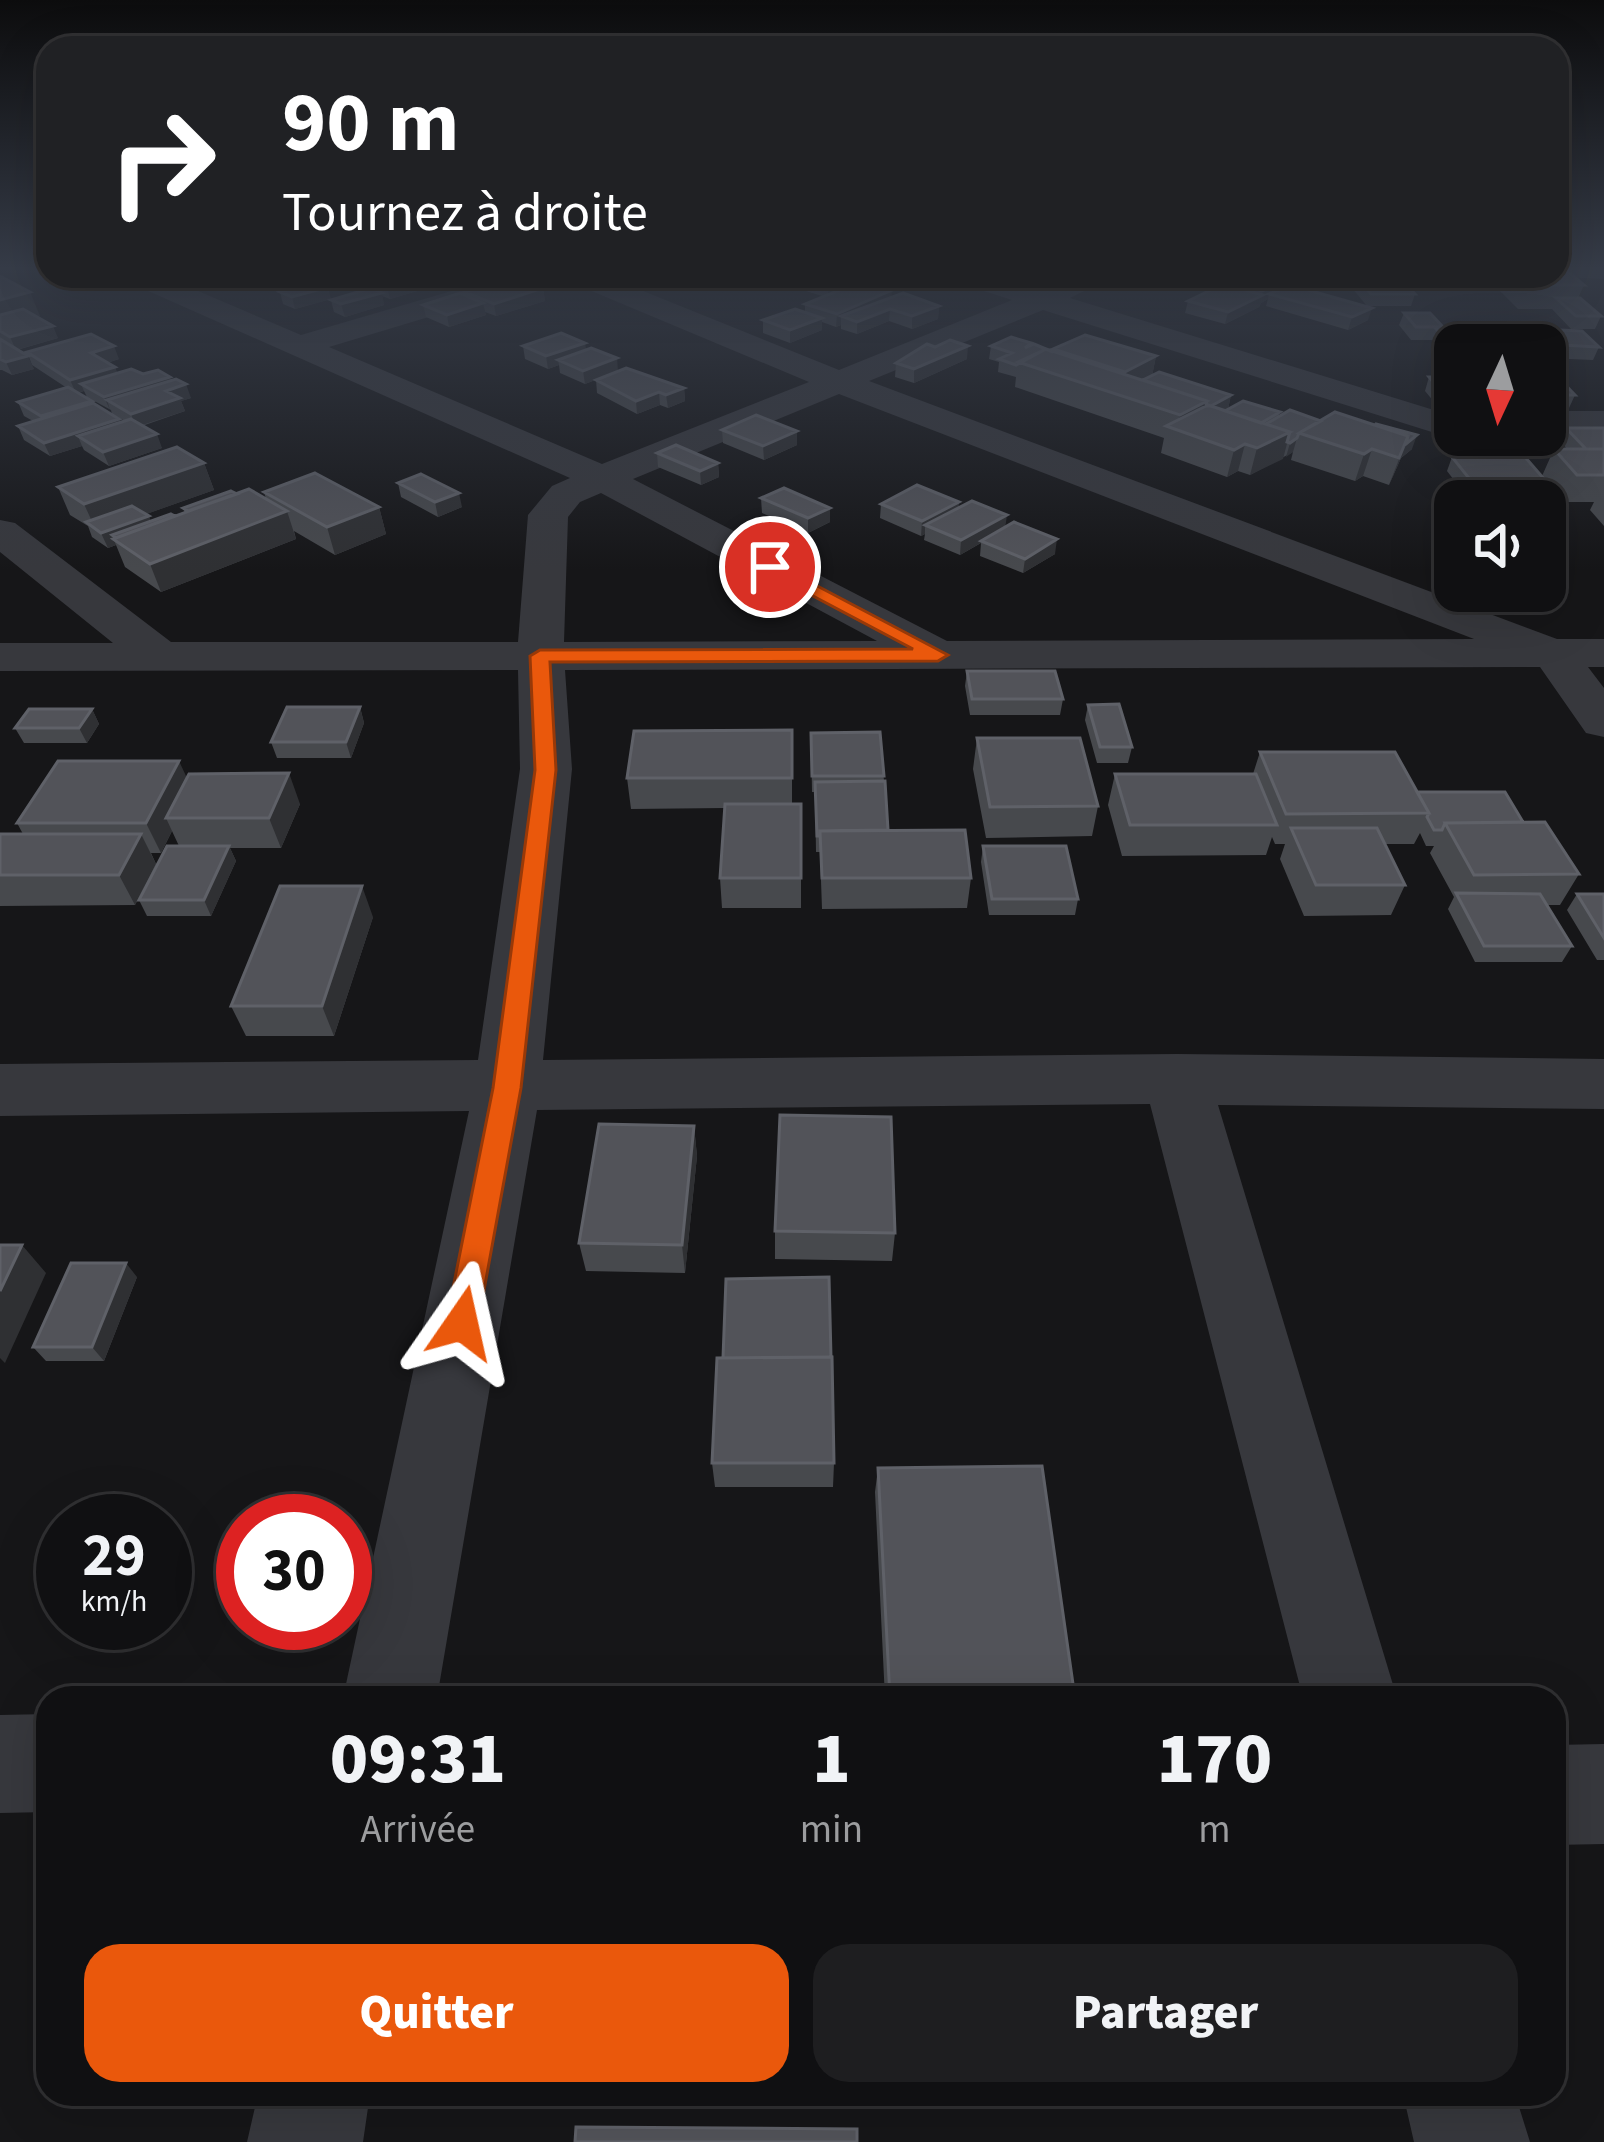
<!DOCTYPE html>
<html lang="fr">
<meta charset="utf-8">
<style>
:root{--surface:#101012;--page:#1e1e20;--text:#f1f3f6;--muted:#9c9d9f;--line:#303032;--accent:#ea580c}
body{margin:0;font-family:"Source Sans 3",sans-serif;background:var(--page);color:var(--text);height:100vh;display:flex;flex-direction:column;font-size:45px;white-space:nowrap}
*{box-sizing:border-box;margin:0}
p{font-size:39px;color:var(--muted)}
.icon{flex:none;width:66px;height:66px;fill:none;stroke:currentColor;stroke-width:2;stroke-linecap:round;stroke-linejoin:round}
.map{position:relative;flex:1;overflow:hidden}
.drawer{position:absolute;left:36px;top:1686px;width:1530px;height:420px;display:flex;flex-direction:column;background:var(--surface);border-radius:36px;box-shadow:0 12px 48px #0002,0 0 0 3px var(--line)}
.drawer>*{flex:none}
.top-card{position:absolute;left:36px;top:36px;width:1533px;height:252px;border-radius:36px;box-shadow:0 12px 48px #0002,0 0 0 3px var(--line);background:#202124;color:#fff;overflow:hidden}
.needle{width:78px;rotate:184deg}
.controls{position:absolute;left:1434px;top:324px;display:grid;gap:24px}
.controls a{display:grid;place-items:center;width:132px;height:132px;border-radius:24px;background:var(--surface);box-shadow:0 12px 48px #0002,0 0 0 3px var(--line);font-size:60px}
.speed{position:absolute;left:36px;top:1494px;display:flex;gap:24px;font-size:60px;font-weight:700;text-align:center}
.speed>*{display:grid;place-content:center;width:156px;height:156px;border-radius:50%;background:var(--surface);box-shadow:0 12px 48px #0002,0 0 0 3px var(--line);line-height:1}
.speed small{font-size:30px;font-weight:400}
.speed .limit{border:18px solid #d22;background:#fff;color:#111}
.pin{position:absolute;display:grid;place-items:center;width:102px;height:102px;color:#fff;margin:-51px;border:6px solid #fff;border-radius:50%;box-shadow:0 3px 12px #0007}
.me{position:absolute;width:132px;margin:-66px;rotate:11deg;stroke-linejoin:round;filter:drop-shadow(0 0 9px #0008)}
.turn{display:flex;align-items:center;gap:42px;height:252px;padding:0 48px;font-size:54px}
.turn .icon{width:156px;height:156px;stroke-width:2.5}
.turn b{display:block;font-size:84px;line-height:102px}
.eta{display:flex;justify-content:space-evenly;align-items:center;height:204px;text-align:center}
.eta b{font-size:72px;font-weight:800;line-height:84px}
.cta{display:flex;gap:24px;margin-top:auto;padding:24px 48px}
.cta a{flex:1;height:138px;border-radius:36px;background:var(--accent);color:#fff;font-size:48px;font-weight:800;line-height:138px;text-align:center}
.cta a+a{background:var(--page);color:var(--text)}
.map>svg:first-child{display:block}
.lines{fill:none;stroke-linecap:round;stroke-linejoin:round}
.minor{fill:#37383d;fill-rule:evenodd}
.wall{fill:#47494d;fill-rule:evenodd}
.shaded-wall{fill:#2f3033}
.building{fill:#525359;stroke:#5f6168;stroke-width:3}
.route{fill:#ea580c;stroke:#983908;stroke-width:3}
</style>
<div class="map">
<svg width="1604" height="2142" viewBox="0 0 1604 2142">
<rect width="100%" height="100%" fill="#161618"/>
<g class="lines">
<path class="minor" d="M1557,270h47v9l-57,-3h10z
M123,276h40l138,59 195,-57h22l4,6 -4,6 -189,57 273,117 207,-82 -239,-100 -5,-6h41l233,94 173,-70 -56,-18 -5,-6h46l43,13 33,-13h41l-44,22 367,113h18v22h-20l-392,-123 -174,71 688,258h47v28h-16l16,21v49l-18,-4 -46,-66 -975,3 7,99 -29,291 634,-6 427,5v50l-386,-4 179,593h-94l-153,-594 -613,6 -100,588h-94l126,-587 -469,5v-52l478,-4 42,-291 -2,-99 -518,1v-28h113l-113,-91v-32l15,3 156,119h347l10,-127 24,-29 18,-8 -442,-196zM839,394l635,245 -527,2 -314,-162zM601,493l276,148 -313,1 4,-125 12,-15z
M1545,411h59v22h-59z
M48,1714v98l-48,1v-98z
M1604,1744v100l-50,1v-100z
M258,2094h112l-7,48h-116z
M1403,2094h112l15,48h-116z"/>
</g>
<path class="wall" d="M0,276l40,40 -3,1 21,21 -41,12 17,19 -22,6 -10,-5h-2z
M518,276h34l1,8 -11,4h1l2,13 -49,15 -11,-4 1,3 -37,12 -23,-10 -3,-12 42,-9v-4l53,-13z
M655,276h36l-18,6z
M764,276h92v8l35,13 48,9 -1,13 -26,10 -23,-8 -32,13 -16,-5v-4l-5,2 -14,-5v8l-32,13 -27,-10v-13l42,-8v-8l20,-7 -22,-7v-4l-4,2z
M1356,276l59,18 -4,12h-44l-15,-18z
M1493,276h64l27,9 -6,13 23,18 -6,13h-24l-19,-20h-34l-27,-27z
M366,278l58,11 -34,10 -8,-3 2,9 -39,12 -11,-5 -3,-12 37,-11z
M1226,281h80l-11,5 73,34 -20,10 -82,-24 2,-7 -7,4 -2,4 -34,17 -40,-11 3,-12 37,-16z
M280,292l51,7 -36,10 -12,-5z
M1404,313l39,14 -1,3 65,5 2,-7 90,19 -6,13 -48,-2v-13h-90v15h-8l-15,-17 1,-3h-22l-12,-15z
M523,346l63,4 32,21 -33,13 -25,-11 -1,-8 -11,4 -23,-10z
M991,346h40l22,4v-1l103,7 -4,20 79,19 -3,14 52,3 -2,5 134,32 -11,9 -12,27 -26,-9 -8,5 -64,-21 2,-8 -43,23 -12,-4 -11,6 -66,-24 3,-15 -149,-51 1,-10 -18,-5 1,-10 -10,-3z
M935,347l32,12 -53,24 -19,-6 1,-14z
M27,352l92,7 -12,4 8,4 2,6 26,1 28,6 20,18 -10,3 4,10 -43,15 20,22 -53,18 -25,-16 -2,-4 -32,10 -26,-16 -6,-14 15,-5 -9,-5 -6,-14 49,-14 -35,-23zM84,391l3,6 24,13 1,4 13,7 -4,2 -2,-4 -41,-26z
M1545,373l30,22 -6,13h-24z
M1429,377h26v32h-15l-15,-18z
M596,380l88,8 1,13 -17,7 -8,-3 -23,9 -40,-21z
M1566,428h38v98l-14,-16 4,-8h-29l-23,-26 12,-27h13l-7,-8z
M722,430l75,15 -33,15 -41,-17z
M657,453l61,10 1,14 -18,8 -43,-18z
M1452,457l99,30 -7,14h-74l-23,-30z
M204,463l10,27 -68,24 5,7 34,-8 -2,-5 54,-14 29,5 -2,-7 115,15 7,27 -51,21 -41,-24 2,8 -135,53 -36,-25 -9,-22 -8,3 -16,-11 -4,-11 -18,-11 -12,-28z
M398,483l64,24 -24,10 -37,-20z
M761,498l69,10v14l-22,11 -46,-20z
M959,502l-1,6 47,19 50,27 -32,19 -43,-17 1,-13 -21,12 -36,-15 1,-6 -4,2 -41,-18 1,-14z
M967,671l96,28 -3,16h-90l-5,-29z
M1088,705l44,42 -4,16h-31l-12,-43z
M360,707l4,16 -13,35h-74l-6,-16z
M92,709l7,15 -12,19h-63l-9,-15z
M792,730v74h9v104h-79l-2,-30 5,-70 -94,1 -4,-31z
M880,732l8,98 83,48 -4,30 -145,1 -2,-57h-4l-1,-60h-3l-1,-59z
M977,738l121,68 -6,30 -106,2 -13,-69z
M1260,752l157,40 106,30 56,52 -19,31h-13l25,41 -10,16h-87l-27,-53 6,-12 -24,-44 4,-7h-8l-6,-13 -6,11h-29l20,41 -14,30 -87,1 -24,-57 5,-15h-10l-3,-7 -6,18 -144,1 -14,-51 7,-31h138z
M187,777l113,27 -19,44h-51l6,13 -25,55h-64l-8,-16 40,-54 -7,-15 -11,22h-10l5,11 -21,41 -135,1v-72h23l-6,-11z
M983,846l95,53 -3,16h-86l-8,-53z
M1577,894h27v66h-7l-30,-50z
M373,917l-39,119h-88l-15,-30z
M694,1126l3,30 -12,117 -99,-2 -7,-28z
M775,1231l120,2 -3,28 -117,-2z
M137,1277l-33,84h-58l-13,-14z
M712,1463h122l-1,24h-118z
M878,1468l197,230h-190l-10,-206z"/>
<path class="shaded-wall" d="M538,276h14l1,8 -22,7 -1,-12z
M673,276h18l-18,6z
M799,276h30l-26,1v9l-4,2z
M853,276h3v11l-28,10v-12z
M1294,276h13l-1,5 -31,15 -6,-2 -1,5 -7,4 -2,4 -34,17 3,-12 33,-16 1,-5z
M421,277l3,12 -34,10 -3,-12z
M328,287l3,12 -36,10 -3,-12z
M543,288l2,13 -49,15 -2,-12z
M892,290l-1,13 -50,13v9l-5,2 1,-13z
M30,292l10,24 -40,10v-26z
M382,293l2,12 -39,12 -4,-13z
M483,303l3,12 -37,12 -2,-12z
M939,306l-1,13 -26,10v-13z
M1372,308l-4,12 -20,10 4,-13z
M890,309l-1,12 -32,13v-12z
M822,318v12l-32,13v-13z
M53,326l5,12 -42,12 -6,-13z
M585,343l2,12 -29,5 1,5 -11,4 -2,-13z
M114,346l5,13 -23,7 -5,-13z
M968,346l-1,13 -53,24v-14z
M28,356l6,13 -22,6 -6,-13z
M1156,356l-5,25 -31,16 5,-25z
M617,358l1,13 -33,13 -2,-13z
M115,367l5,13 -39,4 3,7 -8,2 -6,-13z
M170,377l4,11 12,-4 5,14 -10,3 4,10 -49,16 -5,-13 -24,-14 3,10 -6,-13z
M684,388l1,13 -17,7 -2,-13z
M659,392l1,13 -23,9 -1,-13z
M1231,395l-3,14 -26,14 4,-14z
M92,401l6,13 -51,16 -6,-14z
M1207,401l-6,26 -24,3 3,-15z
M119,419l6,13 -47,4 4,10 -32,10 -6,-13z
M797,431v14l-33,15 -1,-14z
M1290,432l-7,27 -33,16 7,-27z
M157,434l5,14 -53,18 -6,-14z
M1417,435l-5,14 -11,9 -12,27 19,-49z
M1297,438l-4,14 -7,5 4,-14z
M1245,444l-7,27 -11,6 7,-27z
M1372,449l-9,27 -8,5 9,-27z
M204,463l10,27 -115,41 -4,-3 -11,-24z
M718,463l1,14 -18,8 -1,-14z
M459,493l3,14 -24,10 -3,-15z
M959,502l-1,14 -33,9v9l-4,2 1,-15z
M379,507l7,27 -51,21 -8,-28z
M830,508v14l-22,11v-15z
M287,511l9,28 -135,53 -11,-28z
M1007,515l-2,14 -45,26 1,-15z
M149,516l5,14 -42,5 4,10 -8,3 -7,-15z
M1057,539l-2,15 -32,19 2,-14z
M360,707l4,16 -13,35 -5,-16z
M92,709l7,15 -12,19 -8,-15z
M179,761l14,30 -27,27 6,13 -11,22 -15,-30z
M289,773l11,31 -19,44 -12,-30z
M141,834l15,30 -21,41 -16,-30z
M229,846l7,15 -25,55 -7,-16z
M362,886l11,31 -39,119 -12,-30z
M694,1126l3,30 -12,117 -3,-28z
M22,1245l24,28 -41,90 -5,-5v-67z
M126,1263l11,14 -33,84 -12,-14z"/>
<path class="building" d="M1557,270h9l18,15h-57l-10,-9h40z
M0,276l30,16 -30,8z
M373,276h46l2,1 -34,10 -21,-9z
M808,276h45l-25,9 -25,-8z
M1237,276h57l-32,15 -36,-10z
M1356,276h42l17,18h-44z
M514,277l29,11 -49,16 -29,-12z
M317,281l11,6 -36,10 -12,-5z
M862,281l30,9 -55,24 -32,-10z
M1223,284l40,11 -35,17 -40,-11z
M1290,285l82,23 -20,9 -83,-23z
M371,288l11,5 -41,11 -10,-4z
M460,293l23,10 -36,12 -24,-10z
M903,293l36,13 -27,10 -22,-7 -33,13 -16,-6z
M1556,298h24l21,18h-25z
M23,309l30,17 -43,11 -10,-6v-16z
M795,309l27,9 -32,12 -27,-10z
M1404,313h26l13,14h-27z
M1509,328l73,3 17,16 -75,-4z
M1437,330h66l14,15h-62v2h-3z
M561,333l24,10 -39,13 -23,-10z
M91,334l23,12 -23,7 24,14 -45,13 -43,-28z
M1085,335l71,21 -31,16 -72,-23z
M1011,337l20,6 -6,5 9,-4 19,8 -7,-3 -30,16 -17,-6 13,-6 -21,-7z
M0,339l28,17 -22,6 -6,-3z
M950,340l18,6 -54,23 -18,-6 31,-19 8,3z
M591,348l26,10 -34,13 -25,-11z
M1046,349l161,52 -27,14 -162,-53z
M626,368l58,20 -18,7 -7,-3 -23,9 -40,-21z
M131,369l12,5 15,-4 12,7 -66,20 -23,-13z
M1159,372l72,23 -20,11h-5l1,-5 -64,-21z
M1545,373h9l21,22h-25l-5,-5z
M1429,377h26v19h-10z
M176,379l10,5 -20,7 14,7 -49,16 -24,-14z
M68,387l24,14 -51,15 -23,-14z
M1243,401l37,11 -19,11 -36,-12z
M93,403l26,16 -75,24 -26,-17z
M1208,405l82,27 -33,16 -12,-4 -11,6 -68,-24z
M1290,410l31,11 -22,12 -2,5 -7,5 -3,-1 3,-10 -24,-8z
M1335,412l73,24 -9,22 -27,-9 -8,5 -65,-21z
M756,415l41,16 -34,15 -41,-16z
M131,419l26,15 -54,18 -25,-16z
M1376,424l41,11 -11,9 2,-8 -33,-11z
M1566,428h38v21h-18z
M676,445l42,18 -18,8 -43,-18z
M177,447l27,16 -120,41 -26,-17z
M1554,449h50v26h-27z
M1452,457h73l26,30h-75z
M315,473l64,34 -52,20 -63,-35z
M421,474l38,19 -24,9 -37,-19z
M917,485l42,17 -37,19 -41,-17z
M784,488l46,20 -22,10 -47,-20z
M249,489l38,22 -137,53 -37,-25z
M231,491l6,3 -49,17 -5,-3z
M972,501l35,14 -46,25 -36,-15z
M132,506l17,10 -48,17 -15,-11z
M171,514l4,2 -59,22 -4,-3z
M1014,522l43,17 -32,20 -44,-18z
M967,671h88l8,28h-91z
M1119,704l13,43h-32l-12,-42z
M287,707h73l-14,35h-75z
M29,709h63l-13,19h-64z
M792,730v48h-165l7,-47z
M880,732l4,44h-72l-1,-43z
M977,738h103l18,68 -108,1z
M1260,752h135l34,61 -143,1z
M58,761h121l-33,62h-129z
M289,773l-20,45h-103l23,-44z
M1115,774h141l21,51h-147z
M885,781l3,49 -68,1v5h-3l-2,-54z
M1417,792h88l18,30 -78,1 -3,7h-8l-7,-13 2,-4z
M725,804h76v74h-81z
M1545,822l34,52 -105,1 -29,-52z
M1291,828h86l28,57h-89z
M965,830l6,48h-149l-2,-47z
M0,834h141l-22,41h-119z
M167,846h62l-25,54h-65z
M983,846h83l12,53h-86z
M280,886h82l-40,120h-91z
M1456,893l84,1 32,52h-88z
M1577,894h27v44z
M780,1115l111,2 4,116 -120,-2z
M599,1124l95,2 -12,119 -103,-2z
M0,1245h22l-22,46z
M71,1263h55l-34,84h-59z
M829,1277l2,80 -108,1 3,-79z
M832,1357l2,106h-122l5,-105z
M1042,1466l33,232h-185l-12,-230z
M576,2127l281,2v13h-282z"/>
<linearGradient id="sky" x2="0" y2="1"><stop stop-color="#0c0c0d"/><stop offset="0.47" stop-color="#363c48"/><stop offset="1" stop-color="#363c48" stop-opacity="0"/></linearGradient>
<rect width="1604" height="570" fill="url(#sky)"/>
<path class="route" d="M770,561l178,94 -10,6 -388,1 6,108 -35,318 -43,235 -5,10 -11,4 -12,-4 -4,-10 47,-235 42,-318 -5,-114 10,-6 373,-1 -149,-79 -3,-3z"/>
</svg>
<div class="controls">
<a><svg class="needle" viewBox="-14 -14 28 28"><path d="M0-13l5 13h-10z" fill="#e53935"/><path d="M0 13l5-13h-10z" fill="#9c9d9f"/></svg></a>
<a><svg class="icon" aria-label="sound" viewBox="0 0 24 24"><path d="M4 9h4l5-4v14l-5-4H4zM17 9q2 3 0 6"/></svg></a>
</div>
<div class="speed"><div>29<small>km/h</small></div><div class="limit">30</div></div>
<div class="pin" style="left:770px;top:567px;background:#d93025"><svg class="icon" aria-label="arrive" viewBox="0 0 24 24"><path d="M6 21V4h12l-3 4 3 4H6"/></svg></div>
<svg class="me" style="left:462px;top:1323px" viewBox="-20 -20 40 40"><path d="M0-17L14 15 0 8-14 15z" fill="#ea580c" stroke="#fff" stroke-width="4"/></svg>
<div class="top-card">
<div class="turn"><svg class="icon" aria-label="right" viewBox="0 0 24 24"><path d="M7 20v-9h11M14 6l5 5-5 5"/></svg><div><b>90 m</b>Tournez à droite</div></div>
</div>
<section class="drawer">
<div class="eta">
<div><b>09:31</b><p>Arrivée</p></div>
<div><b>1</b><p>min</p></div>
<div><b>170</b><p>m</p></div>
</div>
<div class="cta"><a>Quitter</a><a>Partager</a></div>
</section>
</div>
